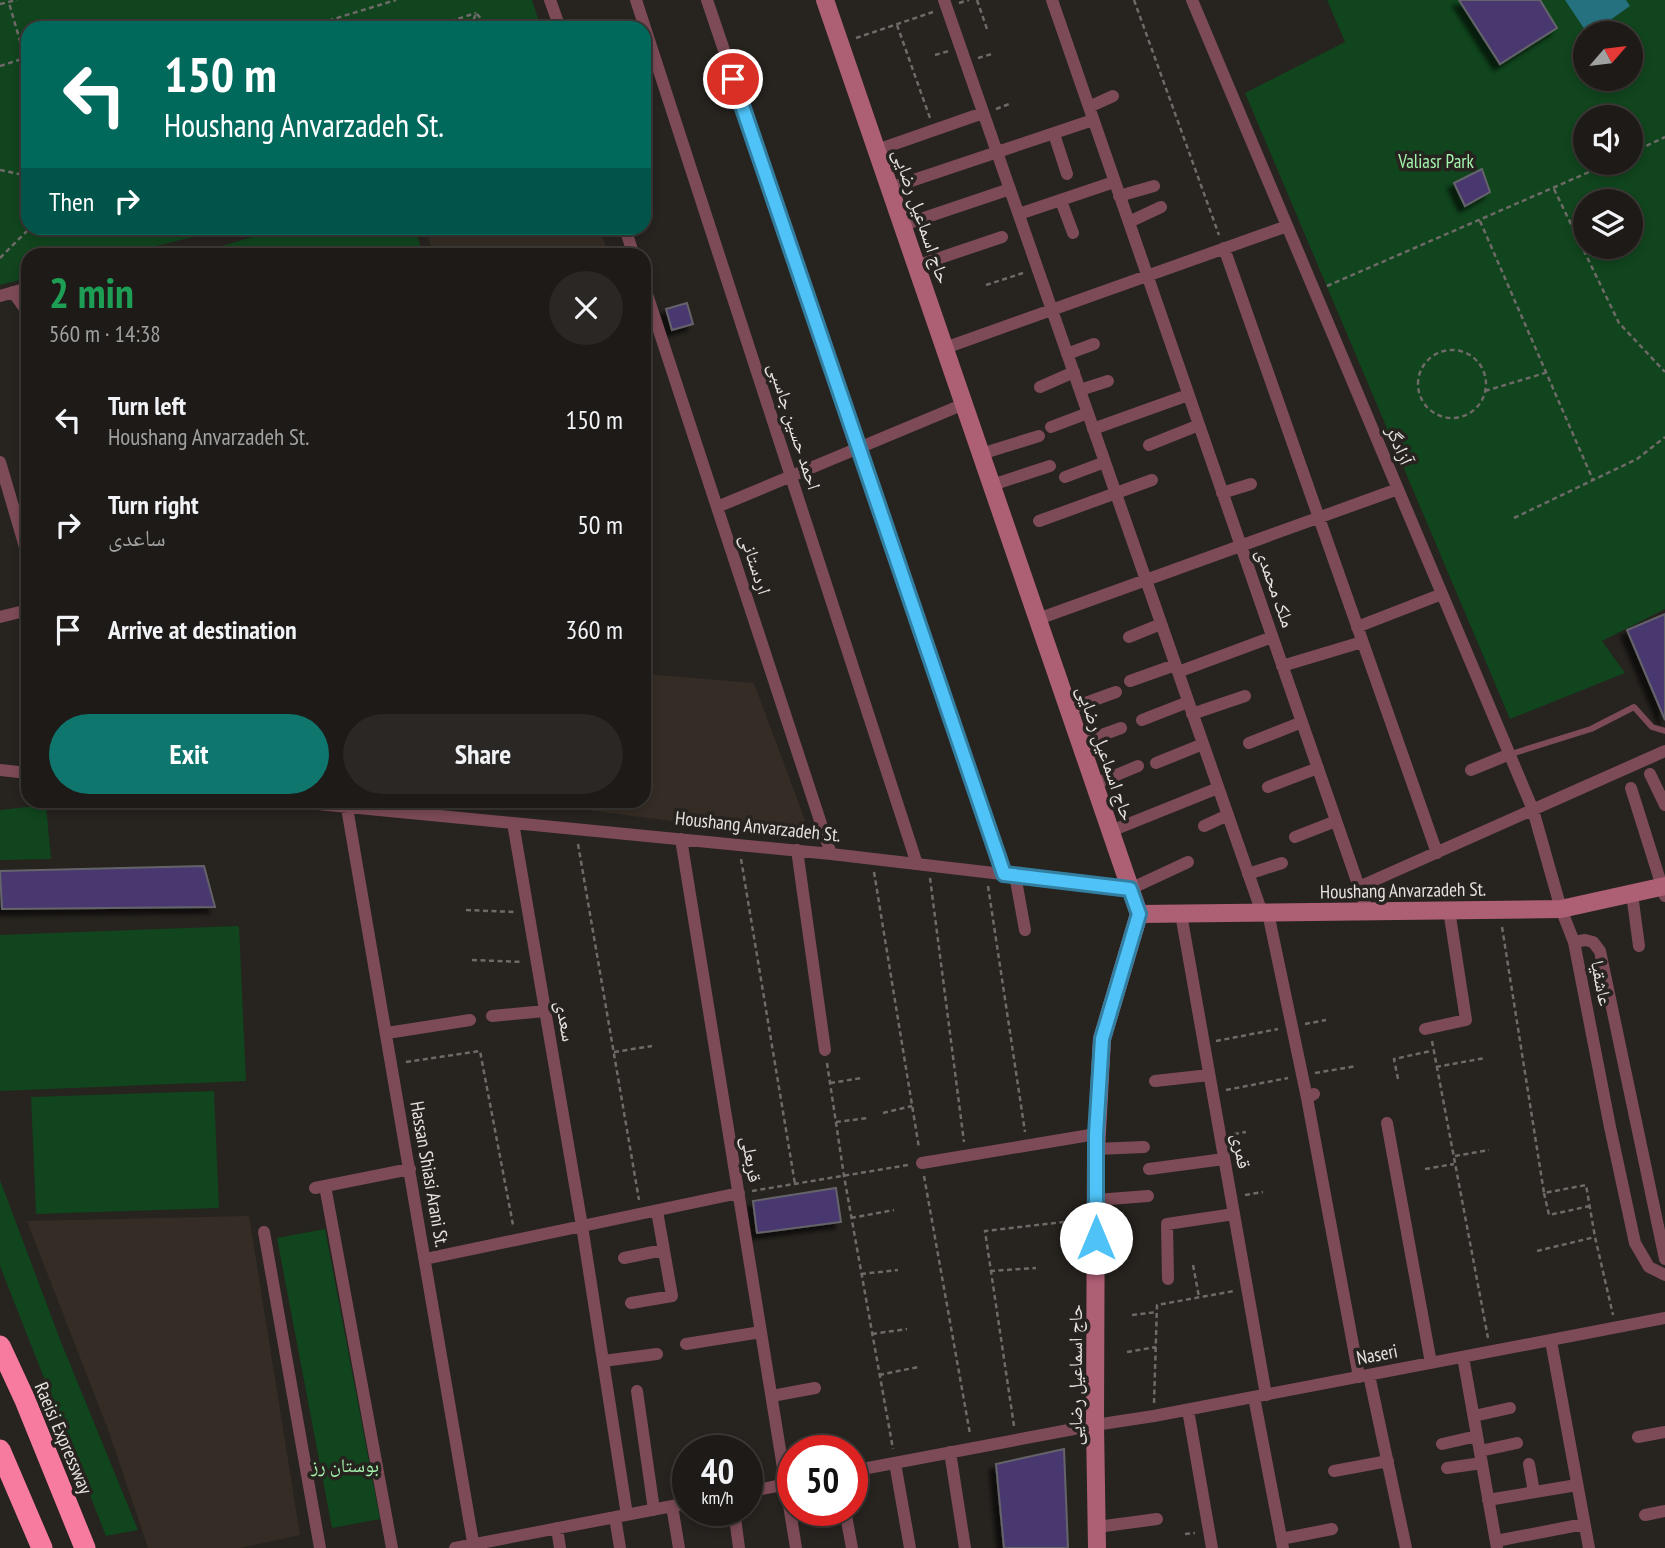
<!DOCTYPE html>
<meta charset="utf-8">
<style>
:root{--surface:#1d1a17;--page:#2a2724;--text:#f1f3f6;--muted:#a0a1a1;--line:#3b3836;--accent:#0f766e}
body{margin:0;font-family:"PT Sans Narrow","Noto Naskh Arabic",sans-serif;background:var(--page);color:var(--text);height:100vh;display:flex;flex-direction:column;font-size:26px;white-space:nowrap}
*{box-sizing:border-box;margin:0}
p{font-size:23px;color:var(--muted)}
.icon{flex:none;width:38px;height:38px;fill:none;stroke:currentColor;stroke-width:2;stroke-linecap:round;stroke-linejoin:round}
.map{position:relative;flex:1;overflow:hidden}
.panel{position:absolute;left:21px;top:248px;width:630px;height:560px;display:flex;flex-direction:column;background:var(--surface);border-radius:21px;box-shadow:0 4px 10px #0003,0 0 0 2px var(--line)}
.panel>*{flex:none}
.guide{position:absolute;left:21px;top:21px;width:630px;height:214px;border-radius:21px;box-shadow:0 4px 10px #0003,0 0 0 2px var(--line);background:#00695c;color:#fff;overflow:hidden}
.needle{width:46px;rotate:62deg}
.controls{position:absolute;left:1573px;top:21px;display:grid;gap:14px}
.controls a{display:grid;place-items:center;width:70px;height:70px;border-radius:50%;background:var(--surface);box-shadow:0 4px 10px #0003,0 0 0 2px var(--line);font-size:35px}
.speed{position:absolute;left:672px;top:1435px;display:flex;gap:14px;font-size:35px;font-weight:700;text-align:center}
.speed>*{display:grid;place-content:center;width:91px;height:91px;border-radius:50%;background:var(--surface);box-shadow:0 4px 10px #0003,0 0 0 2px var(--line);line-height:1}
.speed small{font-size:18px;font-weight:400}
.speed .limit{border:10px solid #d22;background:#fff;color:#111}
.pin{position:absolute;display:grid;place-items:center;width:60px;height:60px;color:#fff;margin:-30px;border:4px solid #fff;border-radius:50%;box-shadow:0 2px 7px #0007}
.me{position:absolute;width:77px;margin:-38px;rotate:0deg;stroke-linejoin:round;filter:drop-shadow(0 0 5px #0008)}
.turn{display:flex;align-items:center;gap:24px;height:147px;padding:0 28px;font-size:32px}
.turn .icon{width:91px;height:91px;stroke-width:2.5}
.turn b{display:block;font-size:49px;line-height:60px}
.then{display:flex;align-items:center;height:66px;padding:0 28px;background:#0003;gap:14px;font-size:26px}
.round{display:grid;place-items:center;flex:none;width:74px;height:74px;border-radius:37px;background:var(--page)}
.headline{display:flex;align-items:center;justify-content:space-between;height:119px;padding:0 28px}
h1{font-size:42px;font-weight:600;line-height:52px;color:#1e9e55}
.button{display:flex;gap:14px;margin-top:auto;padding:14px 28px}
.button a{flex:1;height:80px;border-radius:42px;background:var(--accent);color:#fff;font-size:28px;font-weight:600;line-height:80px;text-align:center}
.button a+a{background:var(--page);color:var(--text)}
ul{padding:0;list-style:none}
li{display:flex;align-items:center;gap:21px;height:105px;padding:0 28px}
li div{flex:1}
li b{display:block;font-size:26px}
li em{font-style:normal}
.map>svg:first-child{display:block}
.built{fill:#352d25}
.green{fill:#10451d;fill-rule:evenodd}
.water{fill:#26717f}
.building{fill:#483870;stroke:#65646a;stroke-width:2;filter:url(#shadow)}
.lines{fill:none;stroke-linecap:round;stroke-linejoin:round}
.path{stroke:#6e6a67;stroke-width:2.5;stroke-dasharray:5 3.5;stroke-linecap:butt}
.lane{stroke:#7c4b57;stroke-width:6}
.street{stroke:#7c4b57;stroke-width:12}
.secondary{stroke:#ad5f74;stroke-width:18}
.highway{stroke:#f67b9e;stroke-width:21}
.route-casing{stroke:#337fa1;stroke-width:18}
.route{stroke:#4fc3f7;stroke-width:12}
.labels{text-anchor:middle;stroke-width:7;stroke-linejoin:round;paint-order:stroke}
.park-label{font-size:19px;fill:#a4f4ae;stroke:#27231f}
.street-label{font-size:19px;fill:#e5e2e0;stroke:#27231f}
</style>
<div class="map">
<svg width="1665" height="1548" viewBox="0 0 1665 1548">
<defs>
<filter id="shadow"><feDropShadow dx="-6" dy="6" stdDeviation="2" flood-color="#0009"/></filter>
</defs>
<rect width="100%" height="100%" fill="#27231f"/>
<path class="built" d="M425,228h175l8,27h-174z
M644,674l110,9 52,140 -8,14 -274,-35h120z
M249,1216l51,319 -60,13h-92l-39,-116 -82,-211z"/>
<path class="green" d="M0,0h532l9,28h-513v200h203l-113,27 -90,1v22l-28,7z
M1327,0h338v609l-63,32 23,32 -115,46 -265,-626 100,-51zM1586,33h45v46h-45zM1586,117h45v46h-45zM1586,201h45v46h-45z
M281,228h134l8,27h-230z
M46,805l5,54 -51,1v-50z
M239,926l7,155 -246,10v-156z
M214,1091l5,117 -183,6 -5,-117z
M0,1180l61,162 77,188 -32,6 -106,-270z
M325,1229l55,290 -48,9 -55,-290z"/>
<path class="water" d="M1565,0h61l4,6 -38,27h-5z"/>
<path class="building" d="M1459,0h81l17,28 -57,36z
M1482,169l8,23 -25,14 -11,-23z
M687,303l6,21 -21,6 -6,-21z
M1665,614v106l-38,-90z
M204,866l11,41 -213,2 -2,-38z
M836,1188l5,34 -84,11 -4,-32z
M1064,1449l4,99h-64l-8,-84z"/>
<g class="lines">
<path class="path" d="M977,0l11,32
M1134,0l85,235
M959,3l10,-3
M0,4l17,-4
M897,25l33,93
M304,28l92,-28
M435,28l3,-3 38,-12
M471,28l5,-15 14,15
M856,38l77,-26
M935,55l14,-4
M978,58l14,-4
M0,66l25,-8 -16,-55
M996,109l16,-6
M1631,153l34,-16
M0,170l28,6
M1554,189l65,134 46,49
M1480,221l113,259
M0,258l30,-30
M986,285l37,-12
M1327,286l283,-123
M1418 384a34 34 0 1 1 68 0a34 34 0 1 1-68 0Z
M1485,391l60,-18
M1514,518l123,-59 28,-22
M578,844l61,356
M741,859l54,325
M874,872l45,276
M930,878l34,264
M988,886l37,246
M466,910l48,2
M1502,927l42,266 42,-8 9,52 18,78
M472,960l51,2
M1305,1024l21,-4
M1216,1041l62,-12
M1432,1041l56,297
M614,1052l38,-6
M406,1062l74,-11 33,174
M827,1063l17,113 49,273
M1436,1067l49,-9
M1315,1073l42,-7
M1398,1079l-4,-20 37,-8
M830,1083l32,-5
M1226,1090l62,-12
M883,1113l29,-7
M836,1122l32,-4
M1234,1134l12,-2
M1455,1156l34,-6
M1240,1169l12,-3
M1425,1169l29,-5
M924,1176l46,258
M752,1191l156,-26
M1544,1193l5,22 41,-9
M1245,1195l18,-3
M851,1218l43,-8
M1537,1251l58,-14
M1193,1265l6,32
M990,1271l46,-3
M861,1274l37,-4
M1132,1315l25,-3
M872,1334l35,-5
M1127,1352l29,-5
M879,1375l39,-8
M1154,1403l3,-98 77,-14
M1014,1426l-29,-195 96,-11
M1185,1534l10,-1"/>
<path class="lane" d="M1511,754l80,-25 43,-22 18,20 13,4"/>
<path class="street" d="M550,0l10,28
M636,0l281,864
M707,0l297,874
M944,0l318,913
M1052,0l316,913
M1192,0l341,810 28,99 13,33 36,185 25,116 14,24 16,8
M1089,107l24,-11
M1054,134l13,40
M877,150l106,-37
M890,188l203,-68
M1119,196l35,-10
M1061,201l12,32
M1019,214l95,-32
M1129,222l32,-15
M903,225l107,-36
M625,228l9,28
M1224,248l213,605
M916,266l86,-29
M644,285l187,569
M13,292l15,21
M0,296l28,-8
M945,348l342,-122
M1067,354l27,-10
M1040,387l34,-15
M1080,390l28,-9
M1051,427l37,-14
M1093,429l95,-34
M1149,445l50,-20
M981,454l58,-18
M0,462l28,95
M1065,477l40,-15
M992,485l58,-19
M1222,493l29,-9
M717,507l247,-103
M1039,521l113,-41
M0,617l28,-7
M1038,619l360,-130
M1357,627l85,-33
M1129,637l32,-13
M1282,666l80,-24
M1178,672l94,-35
M1130,681l45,-16
M1069,709l47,-17
M1192,714l53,-18
M1142,720l46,-18
M1080,743l41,-15
M1249,743l53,-21
M1156,763l47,-19
M0,770l28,3
M1471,770l39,-16
M1650,774l15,31
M1095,784l43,-18
M1268,787l50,-19
M1631,788l34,108
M297,802l534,52 299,35 58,-27
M346,802l128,746
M513,823l69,403 45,289
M1204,826l24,-11
M1111,831l107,-43
M1295,837l41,-16
M681,839l115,709
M797,850l28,200
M1248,874l34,-11
M1015,875l10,55
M1359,887l306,-136
M1632,894l7,52
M1268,913l39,185
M1181,914l85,481
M1574,942l11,-2 8,2 7,9 65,308
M492,1016l53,-5
M1425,1029l41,-9 -17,-110
M387,1033l83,-13
M1155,1081l54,-6
M1314,1094l-7,4 52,279
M1387,1123l44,240
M1096,1149l48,-2
M922,1163l174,-29
M1149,1169l75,-10
M325,1186l67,362
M315,1188l95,-19
M1096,1200l52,-4
M264,1232l56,316
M624,1258l39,-8
M425,1259l314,-66
M1168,1279l-1,-55 67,-10
M631,1303l41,-7 -15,-85
M1551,1341l38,207
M686,1344l75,-12
M1463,1357l34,191
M603,1361l54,-7
M1369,1375l37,173
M637,1391l17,119
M772,1396l43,-8
M1254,1397l29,151
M1188,1410l24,138
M1474,1416l36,-8
M1638,1437l27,-5
M1442,1444l35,-8
M1480,1451l37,-8
M950,1452l15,96
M895,1463l15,85
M1529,1464l5,28
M1447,1468l35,-5
M852,1471l243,-46 59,-9 511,-98
M1334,1471l54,-10
M747,1492l45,-9
M1488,1500l89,-15
M672,1506l7,42
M734,1510l5,38
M845,1510l7,38
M1645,1515l20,-4
M615,1517l5,31
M1097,1527l60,-8
M557,1528l3,20
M1281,1539l51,-10
M1496,1541l88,-17
M455,1548l233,-45"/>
<path class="secondary" d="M825,0l314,914 -37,125 -6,110 -1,276 2,123
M1139,914l422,-5 104,-23"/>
<path class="highway" d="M0,1346l25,54 60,148
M0,1450l42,98"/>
</g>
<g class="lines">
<g class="route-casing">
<path id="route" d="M733,79l271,795 126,15 9,25 -37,125 -6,95v104"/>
</g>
<use href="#route" class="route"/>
</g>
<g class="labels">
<g class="park-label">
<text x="1436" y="168">Valiasr Park</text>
<text x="345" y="1472">بوستان رز</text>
</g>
<g class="street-label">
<text transform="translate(922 216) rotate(71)" y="7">حاج اسماعیل رضایی</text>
<text transform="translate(795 426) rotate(72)" y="7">احمد حسین جاسبی</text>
<text transform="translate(1400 445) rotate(67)" y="7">آزادگر</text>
<text transform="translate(756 564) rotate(72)" y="7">اردستانی</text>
<text transform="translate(1276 588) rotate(71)" y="7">ملک محمدی</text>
<text transform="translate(1106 753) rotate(71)" y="7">حاج اسماعیل رضایی</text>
<text transform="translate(758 826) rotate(6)" y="7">Houshang Anvarzadeh St.</text>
<text transform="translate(1403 890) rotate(-1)" y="7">Houshang Anvarzadeh St.</text>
<text transform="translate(1602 983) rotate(79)" y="7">عاشقیا</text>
<text transform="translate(566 1021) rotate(80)" y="7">سعدی</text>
<text transform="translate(1242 1151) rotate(80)" y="7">قمری</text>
<text transform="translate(752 1159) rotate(81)" y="7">قربعلی</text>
<text transform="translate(430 1174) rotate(80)" y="7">Hassan Shiasi Arani St.</text>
<text transform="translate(1377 1354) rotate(-11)" y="7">Naseri</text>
<text transform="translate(1075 1375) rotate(-90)" y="7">حاج اسماعیل رضایی</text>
<text transform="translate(64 1438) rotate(67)" y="7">Raeisi Expressway</text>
</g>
</g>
</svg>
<div class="controls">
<a><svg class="needle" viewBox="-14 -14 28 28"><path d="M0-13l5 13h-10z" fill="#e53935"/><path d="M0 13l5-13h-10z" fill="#a0a1a1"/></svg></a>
<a><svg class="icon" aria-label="sound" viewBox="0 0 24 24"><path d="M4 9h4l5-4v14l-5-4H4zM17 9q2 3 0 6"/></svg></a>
<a><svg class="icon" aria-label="layers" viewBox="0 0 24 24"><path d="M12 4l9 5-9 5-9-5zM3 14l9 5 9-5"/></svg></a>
</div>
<div class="speed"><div>40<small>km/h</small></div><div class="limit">50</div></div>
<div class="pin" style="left:733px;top:79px;background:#d93025"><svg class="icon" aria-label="arrive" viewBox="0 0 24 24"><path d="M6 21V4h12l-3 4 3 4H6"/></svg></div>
<svg class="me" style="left:1096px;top:1238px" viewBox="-20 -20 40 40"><circle r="19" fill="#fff"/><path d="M0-13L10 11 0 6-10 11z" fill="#4fc3f7"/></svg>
<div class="guide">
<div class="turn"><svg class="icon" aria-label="left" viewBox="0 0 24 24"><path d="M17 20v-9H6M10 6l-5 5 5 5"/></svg><div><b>150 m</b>Houshang Anvarzadeh St.</div></div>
<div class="then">Then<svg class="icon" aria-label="right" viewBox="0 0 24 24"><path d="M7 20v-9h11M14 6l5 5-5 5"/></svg></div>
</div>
<section class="panel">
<div class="headline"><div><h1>2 min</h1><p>560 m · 14:38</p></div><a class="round"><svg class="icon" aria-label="close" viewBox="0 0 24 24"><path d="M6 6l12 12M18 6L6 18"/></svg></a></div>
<ul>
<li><svg class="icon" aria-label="left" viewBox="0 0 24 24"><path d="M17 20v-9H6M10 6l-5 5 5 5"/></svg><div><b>Turn left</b><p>Houshang Anvarzadeh St.</p></div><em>150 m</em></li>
<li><svg class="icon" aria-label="right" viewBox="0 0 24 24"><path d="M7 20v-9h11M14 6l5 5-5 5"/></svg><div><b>Turn right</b><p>ساعدی</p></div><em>50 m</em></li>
<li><svg class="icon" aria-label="arrive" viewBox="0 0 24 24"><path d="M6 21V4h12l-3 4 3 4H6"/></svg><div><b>Arrive at destination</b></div><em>360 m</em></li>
</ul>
<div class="button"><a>Exit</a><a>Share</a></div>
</section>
</div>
